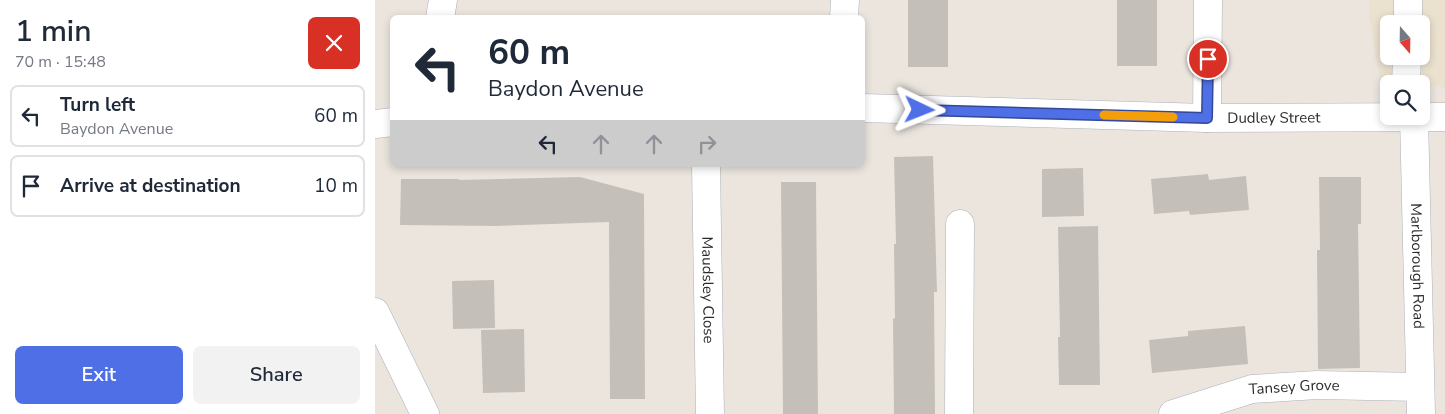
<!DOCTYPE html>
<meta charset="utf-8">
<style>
:root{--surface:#fff;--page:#f2f2f3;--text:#1f2937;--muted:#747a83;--line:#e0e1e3;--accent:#4f6fe7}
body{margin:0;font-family:"Nunito Sans",sans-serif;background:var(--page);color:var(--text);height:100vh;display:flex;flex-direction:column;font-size:19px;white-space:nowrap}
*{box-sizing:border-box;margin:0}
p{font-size:16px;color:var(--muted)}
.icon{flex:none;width:28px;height:28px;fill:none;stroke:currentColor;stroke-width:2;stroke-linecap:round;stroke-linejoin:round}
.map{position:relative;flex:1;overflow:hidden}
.side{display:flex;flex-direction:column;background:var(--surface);width:375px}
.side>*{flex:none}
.top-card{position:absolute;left:15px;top:15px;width:475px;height:152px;border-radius:8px;box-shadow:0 2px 8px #0003;background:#fff;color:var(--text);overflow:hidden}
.needle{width:32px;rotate:160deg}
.fabs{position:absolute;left:1005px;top:15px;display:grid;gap:10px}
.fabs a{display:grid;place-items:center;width:50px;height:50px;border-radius:8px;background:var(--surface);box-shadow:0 2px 8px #0003;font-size:25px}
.pin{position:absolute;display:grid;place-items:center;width:42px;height:42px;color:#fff;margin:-21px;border:2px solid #fff;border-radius:50%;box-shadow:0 1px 5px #0007}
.me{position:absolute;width:55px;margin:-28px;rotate:92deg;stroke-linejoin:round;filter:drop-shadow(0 0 4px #0008)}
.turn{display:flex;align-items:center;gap:18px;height:105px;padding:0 15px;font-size:22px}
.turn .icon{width:65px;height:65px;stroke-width:2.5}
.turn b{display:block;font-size:35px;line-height:42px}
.lanes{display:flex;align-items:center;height:48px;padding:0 15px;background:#0003;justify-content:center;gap:25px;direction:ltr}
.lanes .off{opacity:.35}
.round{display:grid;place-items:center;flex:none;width:52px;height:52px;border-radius:8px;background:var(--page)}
.summary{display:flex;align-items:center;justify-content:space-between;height:85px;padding:0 15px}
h1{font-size:30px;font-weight:600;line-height:38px}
.cta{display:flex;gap:10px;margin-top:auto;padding:10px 15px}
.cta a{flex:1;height:58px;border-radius:8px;background:var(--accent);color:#fff;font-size:20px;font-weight:600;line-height:58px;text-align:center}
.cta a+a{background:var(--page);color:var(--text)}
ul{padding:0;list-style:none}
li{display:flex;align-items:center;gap:15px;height:62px;margin:0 10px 8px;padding:0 5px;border:2px solid var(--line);border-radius:8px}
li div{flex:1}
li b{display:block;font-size:19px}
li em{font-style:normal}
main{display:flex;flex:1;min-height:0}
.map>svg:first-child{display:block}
.education{fill:#ebe1cf;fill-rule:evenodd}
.building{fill:#c4c0b9}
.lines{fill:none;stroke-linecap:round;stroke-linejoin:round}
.minor-casing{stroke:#aeb0ba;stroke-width:29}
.minor{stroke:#fff;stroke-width:28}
.route-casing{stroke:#334896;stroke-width:12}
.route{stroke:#4f6fe7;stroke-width:9}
.slow{stroke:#f59e0b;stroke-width:9}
.labels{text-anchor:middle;stroke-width:5;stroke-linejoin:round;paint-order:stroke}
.street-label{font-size:15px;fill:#2b2b2b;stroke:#fff}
</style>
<main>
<section class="side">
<div class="summary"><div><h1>1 min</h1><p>70 m · 15:48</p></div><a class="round" style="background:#d93025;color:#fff"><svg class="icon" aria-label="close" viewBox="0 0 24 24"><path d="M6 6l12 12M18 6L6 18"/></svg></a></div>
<ul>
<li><svg class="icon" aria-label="left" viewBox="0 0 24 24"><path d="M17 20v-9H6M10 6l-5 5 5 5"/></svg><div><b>Turn left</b><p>Baydon Avenue</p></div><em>60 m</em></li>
<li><svg class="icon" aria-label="arrive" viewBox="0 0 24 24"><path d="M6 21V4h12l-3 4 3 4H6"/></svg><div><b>Arrive at destination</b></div><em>10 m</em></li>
</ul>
<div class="cta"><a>Exit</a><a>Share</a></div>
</section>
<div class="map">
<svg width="1070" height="414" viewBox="0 0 1070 414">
<rect width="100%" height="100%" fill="#ebe5de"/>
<path class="education" d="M994,0h76v88h-3l-1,-2h-20v-2h-32v2h-8l-12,-71h1zM1014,24h32v32h-32z"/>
<path class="building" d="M533,0h40v67h-40z
M742,0h40v66h-40z
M558,156l4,136h-3l1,122h-41l-1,-95 2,-1 -1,-74h2l-2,-87z
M708,168l1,48 -42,1v-48z
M833,174l1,6 37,-4 3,34 -59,5 -1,-4 -35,3 -3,-35z
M205,177l64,17 1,205h-35l-1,-177 -113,4 -96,-1 1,-46h58v1z
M944,177h42v47h-3l2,144 -42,1 -1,-119h3z
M406,182h35l2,232h-35z
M723,226l2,159h-41l-1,-48h2l-2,-110z
M119,280l1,48 -42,1 -1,-48z
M870,326l3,38 -96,9 -3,-33 39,-4v-5z
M149,329l1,63 -42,1 -2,-63z"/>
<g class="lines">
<g class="minor-casing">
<g id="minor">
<path d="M65,18l3,-18"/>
<path d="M469,18l1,-18"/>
<path d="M1033,24v-24"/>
<path d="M1031,84l1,-28"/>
<path id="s1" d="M488,108l344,10 238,-1"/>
<path id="s2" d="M1039,116l7,298"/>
<path d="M832,118l1,-118"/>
<path d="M0,124l18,-2"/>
<path id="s3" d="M331,165l4,249"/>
<path d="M0,312l50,102"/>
<path d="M584,414l1,-190"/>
<path id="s4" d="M798,414l79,-25 65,-4 103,2"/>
</g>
</g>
<use href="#minor" class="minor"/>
</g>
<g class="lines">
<g class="route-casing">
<path id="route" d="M545,110l287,8 1,-59"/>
</g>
<use href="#route" class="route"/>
<path class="slow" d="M729,115l69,2"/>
</g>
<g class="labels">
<g class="street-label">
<text dy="5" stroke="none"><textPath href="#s1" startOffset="411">Dudley Street</textPath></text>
<text dy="5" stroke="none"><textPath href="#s2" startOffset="150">Marlborough Road</textPath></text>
<text dy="5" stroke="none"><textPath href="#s3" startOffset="125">Maudsley Close</textPath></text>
<text dy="5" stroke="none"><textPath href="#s4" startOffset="125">Tansey Grove</textPath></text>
</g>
</g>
</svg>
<div class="fabs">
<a><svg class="needle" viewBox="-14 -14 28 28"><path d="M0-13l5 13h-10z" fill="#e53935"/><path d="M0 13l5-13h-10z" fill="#747a83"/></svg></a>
<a><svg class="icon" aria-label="search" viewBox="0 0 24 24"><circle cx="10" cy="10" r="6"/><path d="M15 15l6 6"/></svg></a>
</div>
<div class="pin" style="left:833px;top:59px;background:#d93025"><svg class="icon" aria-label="arrive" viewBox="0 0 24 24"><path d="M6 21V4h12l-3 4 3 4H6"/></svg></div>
<svg class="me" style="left:545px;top:110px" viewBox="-20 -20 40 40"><path d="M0-17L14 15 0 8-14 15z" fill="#4f6fe7" stroke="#fff" stroke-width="4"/></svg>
<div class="top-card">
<div class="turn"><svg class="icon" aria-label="left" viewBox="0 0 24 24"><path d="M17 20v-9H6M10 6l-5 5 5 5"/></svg><div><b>60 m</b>Baydon Avenue</div></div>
<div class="lanes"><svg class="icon" aria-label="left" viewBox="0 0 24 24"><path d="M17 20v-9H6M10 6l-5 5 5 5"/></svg><svg class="icon off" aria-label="ahead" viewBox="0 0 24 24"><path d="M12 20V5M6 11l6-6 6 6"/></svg><svg class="icon off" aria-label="ahead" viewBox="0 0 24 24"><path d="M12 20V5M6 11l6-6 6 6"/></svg><svg class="icon off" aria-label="right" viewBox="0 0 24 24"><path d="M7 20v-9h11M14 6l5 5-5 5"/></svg></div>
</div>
</div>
</main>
